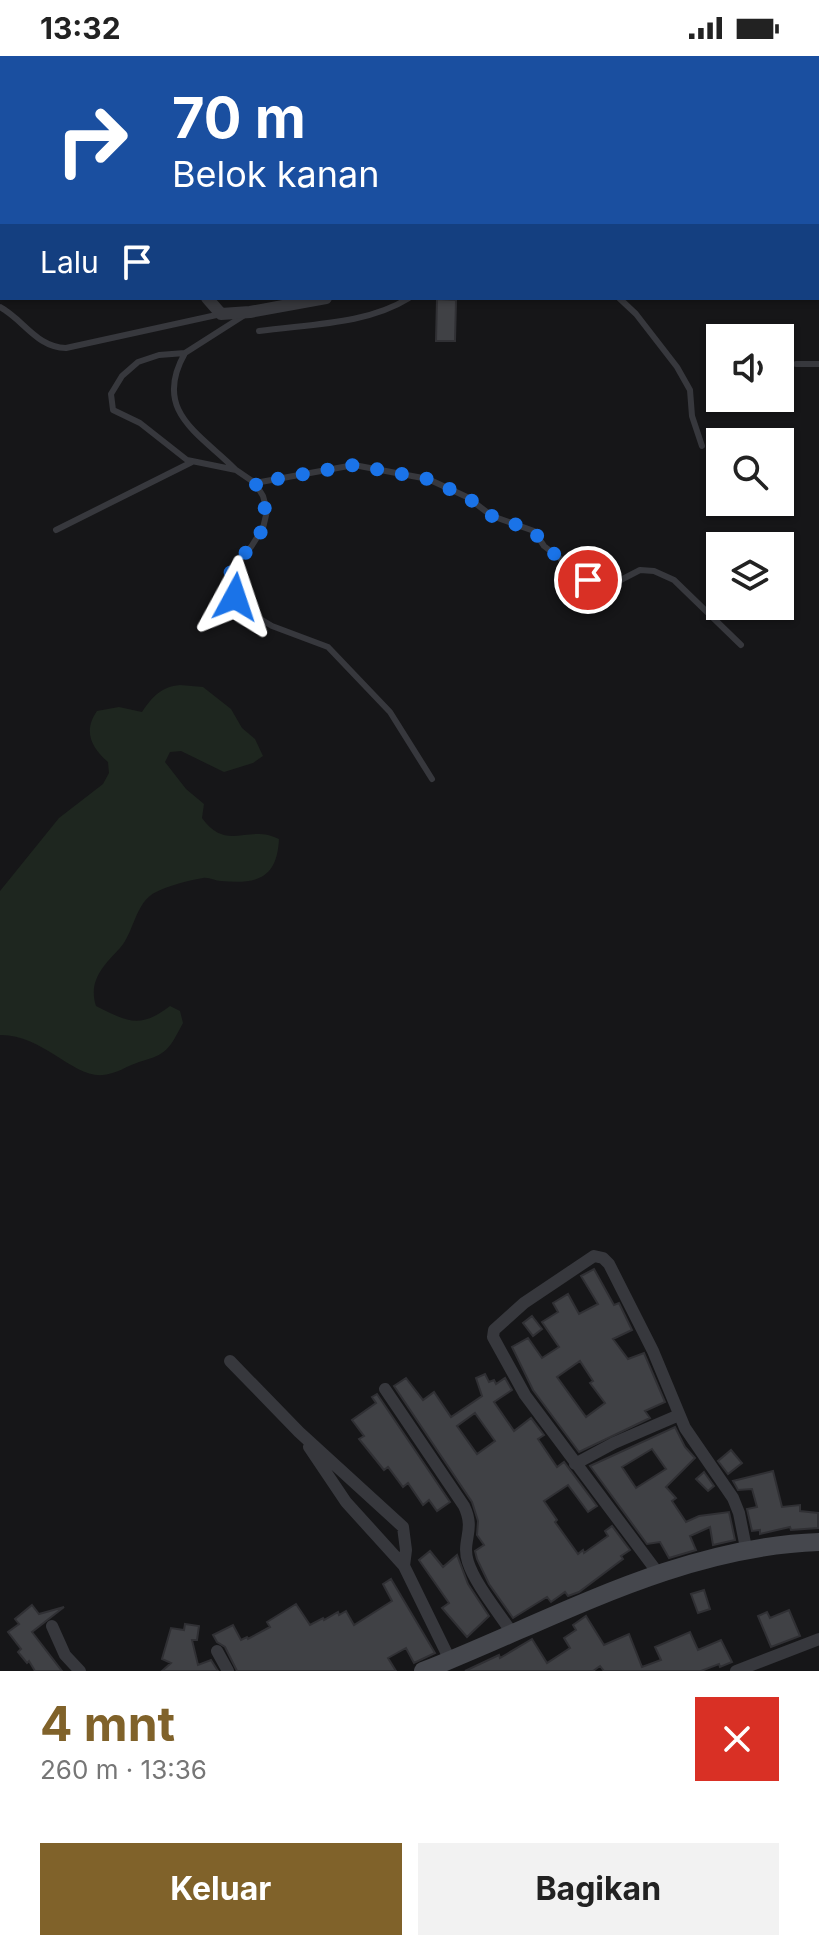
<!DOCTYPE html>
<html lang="id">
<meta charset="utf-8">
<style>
:root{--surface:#fff;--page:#f2f2f2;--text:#222;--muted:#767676;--accent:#80622a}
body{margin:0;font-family:Inter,sans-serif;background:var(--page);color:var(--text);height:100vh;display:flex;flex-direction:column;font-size:30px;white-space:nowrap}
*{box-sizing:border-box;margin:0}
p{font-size:26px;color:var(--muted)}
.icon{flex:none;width:44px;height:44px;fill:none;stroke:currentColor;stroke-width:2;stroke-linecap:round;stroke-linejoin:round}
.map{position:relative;height:1615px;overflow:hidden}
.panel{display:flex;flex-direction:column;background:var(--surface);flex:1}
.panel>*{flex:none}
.guide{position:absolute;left:0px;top:0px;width:820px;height:244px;box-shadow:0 2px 6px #0004;background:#1a4fa0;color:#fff;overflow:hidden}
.tools{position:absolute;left:706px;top:268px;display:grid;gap:16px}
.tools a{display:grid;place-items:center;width:88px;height:88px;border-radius:0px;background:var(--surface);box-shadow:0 2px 6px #0004;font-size:40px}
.pin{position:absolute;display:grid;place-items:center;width:68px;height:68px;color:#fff;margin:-34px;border:4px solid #fff;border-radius:50%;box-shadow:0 2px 8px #0007}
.me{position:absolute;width:88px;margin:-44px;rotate:5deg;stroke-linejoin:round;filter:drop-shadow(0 0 6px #0008)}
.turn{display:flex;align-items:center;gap:28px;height:168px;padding:0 40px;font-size:36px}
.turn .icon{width:104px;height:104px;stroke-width:2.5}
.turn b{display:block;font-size:56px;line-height:68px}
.then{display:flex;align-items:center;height:76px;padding:0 40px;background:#0003;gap:16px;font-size:30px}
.round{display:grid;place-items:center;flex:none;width:84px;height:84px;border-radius:0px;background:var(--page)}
.overview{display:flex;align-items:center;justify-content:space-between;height:136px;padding:0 40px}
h1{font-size:48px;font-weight:700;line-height:60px;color:var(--accent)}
.button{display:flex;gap:16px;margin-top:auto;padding:16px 40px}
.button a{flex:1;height:92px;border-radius:0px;background:var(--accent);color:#fff;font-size:32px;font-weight:700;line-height:92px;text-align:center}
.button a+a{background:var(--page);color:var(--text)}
.status{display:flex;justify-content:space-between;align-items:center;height:56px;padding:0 40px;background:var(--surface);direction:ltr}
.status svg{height:22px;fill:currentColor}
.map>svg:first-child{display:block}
.green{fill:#1e261f}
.building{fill:#404145;stroke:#303034;stroke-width:2;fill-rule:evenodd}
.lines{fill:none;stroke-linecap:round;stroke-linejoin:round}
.lane{stroke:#37383d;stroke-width:6}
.street{stroke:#37383d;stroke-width:12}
.secondary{stroke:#45474d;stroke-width:18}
.route{stroke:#1a73e8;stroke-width:14;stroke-dasharray:0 25.2}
</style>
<div class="status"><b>13:32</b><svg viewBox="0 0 49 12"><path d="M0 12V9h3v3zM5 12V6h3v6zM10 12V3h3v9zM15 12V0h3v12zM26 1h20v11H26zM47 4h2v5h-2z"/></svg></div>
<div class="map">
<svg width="819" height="1615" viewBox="0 0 819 1615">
<rect width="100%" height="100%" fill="#161618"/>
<path class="green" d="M180,629l23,2 28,22 11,19 13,11 8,17 -10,7 -29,9 -43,-21 -11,1 -5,10 21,27 18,15 -2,14c25,35 46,5 77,21 -2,40 -22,45 -58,42 -6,0 -12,-4 -18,-3 -14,2 -35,8 -47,14 -21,10 -22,41 -36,56 -17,18 -32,33 -24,58 32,16 44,23 74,0l10,5 3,12c-14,26 -15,31 -44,39 -12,4 -23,12 -36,13 -30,3 -61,-41 -103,-40v-144l59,-73 44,-34 6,-11 -1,-11c-17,-15 -25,-31 -11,-51l22,-4 23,5c11,-16 19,-25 38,-27z"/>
<path class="building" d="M437,243l19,1 -1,41h-19z
M594,1213l20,36 5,-2 13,27 -19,9 15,20 16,-6 21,49 -20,9 5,7 -71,34 -46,-62 -21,-43 16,-9 14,20 17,-11 -17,-25 16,-10 -5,-9 15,-9 11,20 19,-10 -17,-28zM580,1305l13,20 -3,2 15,20 -19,14 -29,-40z
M532,1260l10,13 -9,7 -10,-13z
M485,1318l4,8 5,-2 2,4 9,-6 7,12 -18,12 20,29 17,-13 13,17 -6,4 19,28 7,-5 33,44 -9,6 -20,-27 -24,16 13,19 -2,2 23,32 5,-4 1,3 24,-17 -3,-5 7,-5 18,24 -9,6 2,3 -44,33 -11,4 -3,-4 -14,10 -4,-5 -34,21 -24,-34 -12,-25 -2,-8 9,-6 -7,-10 1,-14 -6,-19 -78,-116 12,-8 17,22 11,-8 17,25 31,-21 -6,-18zM475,1357l20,28 -18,13 -20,-28z
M377,1338l73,108 -13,9 -8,-11 -6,5 -15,-22 -5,4 -15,-20 -4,3 -25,-31 5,-3 -12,-16 24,-17 -4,-6z
M675,1371l10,20 10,11 -29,29 10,11 -4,3 14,21 13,-6 30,-4 6,28 -22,5 -3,-18 -20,9 6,14 -27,8 -9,-16 -13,2 -57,-78zM652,1393l14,20 -30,19 -14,-21z
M731,1394l11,13 -14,11 -10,-13z
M773,1415l9,36 18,-2v6l18,2v15l-27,2 -1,-3 -30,7v-4l-8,1 -5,-22 10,-2 -5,-18 -14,1 -5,-9z
M704,1416l10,14 -6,5 -12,-12z
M430,1495l13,16 14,-12 11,29 21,32 -22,21 -25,-29 7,-5 -30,-43z
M391,1523l44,74 -21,10 -8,-15 -18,10 8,13h-159l-12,-24 -8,-5 -4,-7 20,-10 8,15 6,-3 1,2 22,-12 -3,-5 29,-18 14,21 13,-7 1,2 14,-8 1,3 7,-4 8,14 38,-24 -9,-17z
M704,1534l6,19 -12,4 -7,-19z
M32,1549l7,9 25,-7 -32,25 30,39h-27l-6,-10 -2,2 -9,-11 3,-3 -13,-17 11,-8 -4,-5z
M789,1554l11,26 -29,11 -13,-31 9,-4 3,6z
M586,1560l18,29 25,-11 13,33 19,-7 -6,-13 35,-15 8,18 23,-10 11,22 -12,5 -1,-3 -18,7h-97l-4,-5 -7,5h-128l34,-16 1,3 32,-19 15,24 23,-15 -6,-10 12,-8 -3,-5z
M185,1568l14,2 -2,14h-5l6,25 13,-5 7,11h-56l9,-8 -9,-4 9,-31 13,2z"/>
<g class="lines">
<path class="lane" d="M619,242l17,16 41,53 13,23 2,26 10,30
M0,251c24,13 36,40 66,41l155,-34
M243,260l-58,37 -26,2 -21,7 -16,14 -11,18 2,16 27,13 47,37 49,10 19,13 8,13 4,15 -4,17 -12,19 -15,13 -6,16 5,21 12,14 25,15 56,21 62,65 42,67
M259,275c49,-7 107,-6 150,-33
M185,297c-33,58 14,80 50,116
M796,308h23
M255,427l99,-18 74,14 39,18 25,19 42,15 10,15 44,34 15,6 10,-2 27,-14 14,1 20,9 67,65
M56,474l136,-68"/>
<path class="street" d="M165,0l3,2
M405,0v2
M71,2l2,-2
M818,16l1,-4
M818,191h1
M207,242l14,16 29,-2 76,-14
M230,1305l69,71 104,95 3,23 -2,16
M385,1333l79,117c12,25 -3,34 4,56 7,22 31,51 44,71
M309,1391l37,55 58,64 46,94
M575,1408l39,-21 65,-28
M658,1517l-133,-178 -32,-58 1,-7 30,-27 70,-47 9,2 6,6 44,87 32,77 48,70 6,15 7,35
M52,1570l13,29 15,16
M217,1595l11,20
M736,1615l83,-32"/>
<path class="secondary" d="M423,1615c130,-51 254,-124 396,-129"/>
</g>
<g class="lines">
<path class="route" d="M235,541c-2,-6 -5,-13 -5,-19 0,-15 13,-21 21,-31 18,-21 18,-42 4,-64l99,-18 74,14 39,18 25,19 42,15 10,15 44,34"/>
</g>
</svg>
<div class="tools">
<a><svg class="icon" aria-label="sound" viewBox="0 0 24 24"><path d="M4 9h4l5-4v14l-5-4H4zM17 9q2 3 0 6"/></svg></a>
<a><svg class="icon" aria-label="search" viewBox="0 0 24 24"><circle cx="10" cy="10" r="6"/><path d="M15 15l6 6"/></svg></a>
<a><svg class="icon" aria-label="layers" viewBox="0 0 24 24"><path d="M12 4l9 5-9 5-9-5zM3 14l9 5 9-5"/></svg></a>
</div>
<div class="pin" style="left:588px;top:524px;background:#d93025"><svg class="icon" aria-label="arrive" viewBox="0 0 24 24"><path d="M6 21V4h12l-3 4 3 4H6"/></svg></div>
<svg class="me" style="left:235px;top:541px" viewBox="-20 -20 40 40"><path d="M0-17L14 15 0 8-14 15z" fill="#1a73e8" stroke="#fff" stroke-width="4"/></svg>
<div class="guide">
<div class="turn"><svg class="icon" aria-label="right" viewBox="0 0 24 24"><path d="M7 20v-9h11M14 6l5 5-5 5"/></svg><div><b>70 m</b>Belok kanan</div></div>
<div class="then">Lalu<svg class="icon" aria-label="arrive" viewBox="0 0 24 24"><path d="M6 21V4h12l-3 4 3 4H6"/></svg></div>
</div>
</div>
<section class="panel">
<div class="overview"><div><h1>4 mnt</h1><p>260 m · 13:36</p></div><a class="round" style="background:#d93025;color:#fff"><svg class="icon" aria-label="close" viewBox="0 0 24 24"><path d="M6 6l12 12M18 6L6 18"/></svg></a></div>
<div class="button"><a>Keluar</a><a>Bagikan</a></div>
</section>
